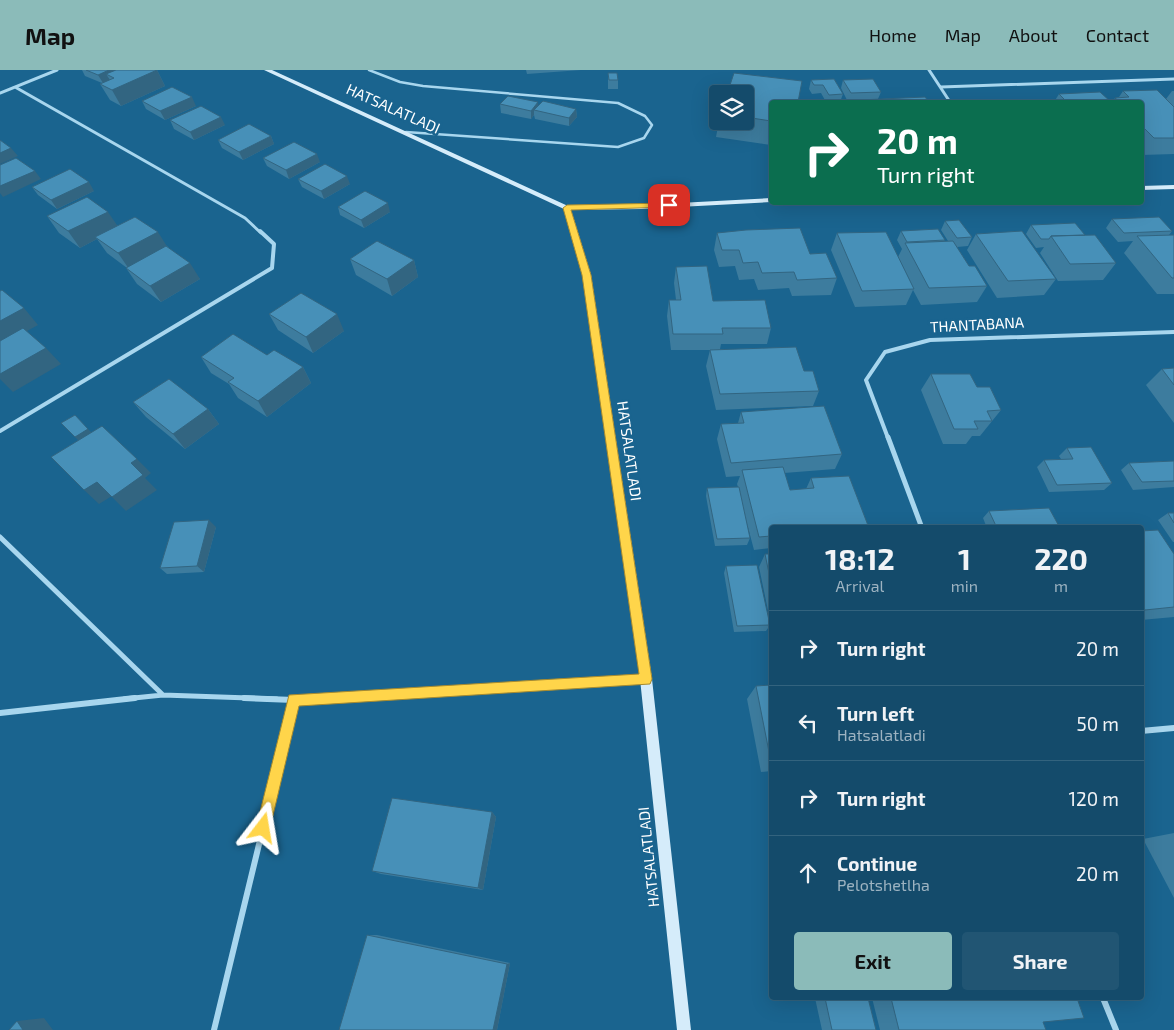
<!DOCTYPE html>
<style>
:root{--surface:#144b6b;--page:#215573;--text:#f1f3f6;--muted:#9db3c1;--line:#33637e;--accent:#8bbbb9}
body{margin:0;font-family:"Exo 2",sans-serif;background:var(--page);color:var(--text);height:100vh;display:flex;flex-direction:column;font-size:19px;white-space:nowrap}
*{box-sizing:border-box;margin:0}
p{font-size:16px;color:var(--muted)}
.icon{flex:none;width:28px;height:28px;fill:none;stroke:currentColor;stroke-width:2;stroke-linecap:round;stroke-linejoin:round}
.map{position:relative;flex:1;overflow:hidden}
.side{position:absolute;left:769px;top:455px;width:375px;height:475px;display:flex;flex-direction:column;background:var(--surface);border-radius:5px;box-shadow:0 5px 20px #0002,0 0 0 1px var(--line)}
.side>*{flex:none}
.guide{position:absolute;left:769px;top:30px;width:375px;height:105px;border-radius:5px;box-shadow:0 5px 20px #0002,0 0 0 1px var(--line);background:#0b6e4f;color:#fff;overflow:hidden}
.controls{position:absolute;left:709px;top:15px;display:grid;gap:10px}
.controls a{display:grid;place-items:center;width:45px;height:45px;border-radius:5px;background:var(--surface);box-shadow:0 5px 20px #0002,0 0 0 1px var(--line);font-size:25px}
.pin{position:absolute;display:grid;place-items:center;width:42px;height:42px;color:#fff;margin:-21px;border-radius:10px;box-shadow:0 2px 8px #0006}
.me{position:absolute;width:55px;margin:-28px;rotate:14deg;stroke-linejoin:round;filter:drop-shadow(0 0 4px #0008)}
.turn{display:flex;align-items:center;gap:18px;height:105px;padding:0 25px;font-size:22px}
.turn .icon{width:65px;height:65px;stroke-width:2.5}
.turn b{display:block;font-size:35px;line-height:42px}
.eta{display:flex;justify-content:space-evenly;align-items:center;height:85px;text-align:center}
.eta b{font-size:30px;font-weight:700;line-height:35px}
.button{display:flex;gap:10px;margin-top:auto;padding:10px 25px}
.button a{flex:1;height:58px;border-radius:5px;background:var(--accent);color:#111;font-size:20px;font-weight:700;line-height:58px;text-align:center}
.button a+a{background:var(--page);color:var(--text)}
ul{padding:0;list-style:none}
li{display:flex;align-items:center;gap:15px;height:75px;padding:0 25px;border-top:1px solid var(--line)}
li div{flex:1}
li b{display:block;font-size:19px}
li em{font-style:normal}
header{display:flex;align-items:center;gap:30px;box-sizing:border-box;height:70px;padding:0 25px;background:var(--accent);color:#111}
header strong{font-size:24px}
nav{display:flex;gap:28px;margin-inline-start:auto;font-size:18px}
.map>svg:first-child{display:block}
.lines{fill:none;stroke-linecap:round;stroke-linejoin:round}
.lane{stroke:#a8d6ee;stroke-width:2.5}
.street-far3{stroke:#a8d6ee;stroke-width:3}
.street-far2{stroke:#a8d6ee;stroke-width:4}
.street-far1{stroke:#a8d6ee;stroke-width:5}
.street{stroke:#a8d6ee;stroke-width:6}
.secondary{fill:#d5ecfa;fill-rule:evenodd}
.wall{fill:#3d7c9e}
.shaded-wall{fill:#326581}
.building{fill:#4790b8;stroke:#326581}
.route{fill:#ffd54a;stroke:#a68a30}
.labels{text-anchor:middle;stroke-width:5;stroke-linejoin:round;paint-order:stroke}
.street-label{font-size:15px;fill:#fff;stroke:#1a648f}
</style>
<header>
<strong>Map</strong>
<nav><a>Home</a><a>Map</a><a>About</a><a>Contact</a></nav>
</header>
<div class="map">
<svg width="1174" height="960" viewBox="0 0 1174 960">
<rect width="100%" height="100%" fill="#1a648f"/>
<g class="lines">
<path class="lane" d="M369,0l31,12 23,4 195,17 27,13 7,9 -8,13 -26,9 -212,-15"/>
<path class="street-far3" d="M929,0l21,32
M15,17l230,131 16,15
M941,17l233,-8
M0,23l57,-23"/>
<path class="street-far2" d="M0,361l272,-163 2,-24 -14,-13
M888,368l-22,-58 19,-28 45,-12 244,-8"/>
<path class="street-far1" d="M888,367l34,91
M0,467l163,158
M124,629l39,-4 114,4
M305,629l340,-20"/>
<path class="street" d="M244,628l50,2 32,-2
M0,643l135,-15
M1141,661l33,-3
M1103,928l13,32
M214,960l80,-330"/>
<path class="secondary" d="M264,0h8l296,136 73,-1 130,-7v4l-130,7 -70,1 20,65 61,404 39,351h-14l-37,-351 -57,-404 -19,-66z
M1174,115v4l-33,1v-4z"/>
</g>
<path class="wall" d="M82,0h75l8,16 -44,20 -11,-6 -10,-16 2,-1 -17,-7z
M526,0h55l-54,4z
M608,3l10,7v9h-10z
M834,9l9,15 -3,8h-14l-5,-9 -9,1 -3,-5 2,-9z
M843,10l38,12 -3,7 51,3h-70l1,-1 -12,1 -7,-14z
M1123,21l43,8 6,-8h2v63l-32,1 -1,-1v-52h-29l3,-4 4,-1z
M745,24l26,8v43l-55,-8 3,-16h26z
M1059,24l52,8h-57z
M142,31l54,5 -31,14 -19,-11z
M500,34l39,2 37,3 1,8 -8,9 -34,-7 -1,-4 -3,4 -30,-6z
M170,50l55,5 -31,15 -20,-11z
M271,66l3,8 -31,16 -21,-12 -4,-8z
M263,88l57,4 -31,17 -22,-13z
M298,109l52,5 -26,15 -22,-12z
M32,117l62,4 -37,18 -19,-14z
M338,137l52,5 -26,16 -24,-13z
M47,146l70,9 50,21 33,33 -39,23 -24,-18 -11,-16h1l-20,-15 -10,-14 -17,9 -21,-15z
M1112,149l60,12 -3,4h5v59h-17l-33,-41 9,-12 -15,1 -12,-14z
M945,151l27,16 -4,9 -11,1 12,19 18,20 -10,16 -56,3 -8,-15 -7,15 -51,2 -24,-57 6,-17 61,24 4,-8 -5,-9 4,-9 44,9 -1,1h4l-7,-11z
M1031,155l54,10 31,28 -13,17 -45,1 -18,-28 4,-6 -8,1 -10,-14z
M717,163l93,21 27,24 -6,17 -39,1 -3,-8 -31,2 -4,-11 -15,1 -4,-14 -16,1 -5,-17z
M976,164l80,45 -12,16 -47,3 -30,-48z
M350,189l64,1 4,17 -26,19 -36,-21z
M676,197l37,34 58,27 -4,16h-46l-1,5 84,22 15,20 -6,15 -97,4 -10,-44 4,-16h2h-41l-4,-34 2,-16h7l-2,-17z
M269,244l75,17 -31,22 -35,-23z
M267,285l36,12 8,16 -44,34 -29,-19 -9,-14 -18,-11 -10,-16z
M1174,298v55l-28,-38 16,-16z
M931,304l46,13 24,23 -21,26h-8l-6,8h-23l-22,-54z
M133,332l75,7 11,15 -34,25 -39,-32z
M741,342l101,42 -7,15 -51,4 6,17 16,-1 5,-11 38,-2 -78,52v20l-17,2 -9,-34 5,22 -3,7 -32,1 -9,-50 1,-8 31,-1 -1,-3 3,-8 -14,1 -9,-38 4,-15 17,-1z
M1067,378l45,35 -8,7 -55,2 -12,-25 7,-7 17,-1 -2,-3z
M1174,391v26l-41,3 -12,-20 8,-7z
M989,441l71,17h-73l-4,-10z
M1168,443h6v29h-1l-15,-22z
M216,457l-12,45 -37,2 -7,-6z
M1141,461l33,23v63l-33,3z
M765,484h6v71l-12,-58z
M726,496l44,59 -4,6 -32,1 -10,-59z
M771,615v86l-10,1 -14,-73 9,-13z
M492,742l4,5 -13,73 -102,-16 -9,-3z
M1174,763v65l-31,-59z
M367,865h10l133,28 -13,67z
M815,928h53l8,32h-54z
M872,928h205l-34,24 3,8h-166z"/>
<path class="shaded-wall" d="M109,0h20l-23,4 4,6 -7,3 -5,-8z
M157,0l8,16 -44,20 -9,-16z
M192,27l4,9 -31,14 -5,-9z
M538,32l1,8h-5v5l-3,4v-8z
M576,39l1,8 -8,9v-8z
M221,47l4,8 -31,15 -4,-8z
M271,66l3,8 -31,16 -4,-8z
M11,78l7,8 -18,8v-11z
M317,84l3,8 -31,17 -3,-9z
M35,101l6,8 -38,18 -3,-4v-7z
M347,106l3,8 -26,15 -3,-8z
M89,112l5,9 -37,18 -6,-9z
M388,133l2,9 -26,16 -3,-8z
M108,142l11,16 -24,9 2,2 -17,9 -12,-17z
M158,162l10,16 -39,21 -11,-16z
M414,190l4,17 -26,19 -5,-17z
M190,193l10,16 -39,23 -11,-16z
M24,238l14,17 -38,21v-25z
M337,244l7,17 -31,22 -7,-16z
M46,278l15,16 -48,28 -13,-13v-5z
M303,297l8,16 -44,34 -9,-16z
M208,339l11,15 -34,25 -12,-15z
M88,359l8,8 -13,8 -8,-8z
M137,389l14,14 -6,5 12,12 -31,21 -14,-14 19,-34z
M97,412l15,14 -13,8 -15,-14z
M209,450l7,7 -12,45 -7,-6z
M492,742l4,5 -13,73 -5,-2z
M510,893l-13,67h-4l14,-66z
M44,948l9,12h-30l-6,-9z"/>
<path class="building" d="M86,0h23l-11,5z
M116,0h41l-45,20 -12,-6 14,-6 -8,-4z
M608,3h9l1,7h-9z
M734,3l68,8 -4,21h-27v19l-26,-4v-23h-18z
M834,9l9,15 -14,1 -6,-10h-9l-3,-5z
M873,9l8,13 -30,1 -8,-13z
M172,17l20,10 -32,14 -18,-10z
M1157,20l17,17v31h-20l-13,-13v-23h-21l-5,-4 14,-1 -6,-6z
M1100,22l11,10h-44l-8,-8z
M508,26l30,6 -7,9 -31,-7z
M925,27l4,5h-68l-1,-2z
M543,31l33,8 -7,9 -35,-8z
M201,36l20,11 -31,15 -20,-12z
M249,54l22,12 -32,16 -21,-12z
M0,70l11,8 -11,5z
M294,72l23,12 -31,16 -23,-12z
M16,88l19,13 -35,15v-21z
M325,94l22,12 -26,15 -23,-12z
M70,99l19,13 -38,18 -19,-13z
M365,121l23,12 -27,17 -23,-13z
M87,127l21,15 -40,19 -21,-15z
M135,147l23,15 -40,21 -23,-16z
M1159,147l13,14 -48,2 -12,-14z
M959,150l13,17 -15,1 -12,-17z
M1075,153l10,12 -34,1 -2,3h-8l-10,-14z
M800,158l10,26 16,-1 11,25 -40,2 -3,-8 -32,1 -4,-11 -15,1 -4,-13h-17l-5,-17 29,-3z
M938,159l7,11 -38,2 -6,-11z
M1022,161l34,48 -48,2 -32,-47z
M886,162l28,57 -52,2 -25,-58z
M1095,165l21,28 -46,1 -19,-28z
M1174,165v43h-2l-35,-42z
M377,171l37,19 -27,19 -37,-20z
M953,171l16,25h6l12,20 -58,2 -24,-45z
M166,176l24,17 -40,23 -24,-18z
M707,196l6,35 52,-1 6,28h-49l1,6h-50l-4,-34h12l-5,-33z
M2,220l22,18 -24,13v-30z
M301,223l36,21 -31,23 -37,-23z
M23,258l23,20 -46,26v-33z
M233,264l34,21 7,-5 29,17 -45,34 -30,-19 6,-4 -33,-21z
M796,277l8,24h9l6,20 -99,3 -10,-44z
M1174,298v17l-12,-16z
M931,304h39l7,13h13l11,23 -14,1 5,10h-18l4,8h-24z
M169,309l39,30 -35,25 -40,-32z
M824,336l18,48 -111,9 -10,-39 23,-1 -3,-11z
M75,345l13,14 -13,8 -14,-14z
M102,356l35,33 -6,4 12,12 -31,22 -15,-15 -13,8 -33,-33z
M1091,377l21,36 -55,2 -13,-25 29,-1 -6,-11z
M1174,391v20l-32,1 -13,-19z
M783,397l7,23 24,-2 -3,-10 38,-2 20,52h-98v8l-12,1 -17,-67z
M739,417l11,51 -33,1 -10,-51z
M1049,438l11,20h-63l-8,-17z
M1168,443h6v10z
M209,450l-12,46 -37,2 14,-46z
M1158,460l16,24v53l-29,3 -4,-7v-72z
M765,484h6v29z
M757,495l13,60 -33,1 -11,-60z
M771,615v77l-15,-76z
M392,728l100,14 -14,76 -106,-17z
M367,865l140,29 -14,66h-154z
M825,928h43l8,32h-44z
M891,928h186l7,20 -41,4 3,8h-147z
M17,951l6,9h-14z"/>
<path class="route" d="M669,133l3,1v3l-101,3 20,65 61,404 -2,5 -351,22 -29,122 -2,5 -5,2 -5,-2 -2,-5 33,-133 350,-21 -57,-399 -19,-67 4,-3z"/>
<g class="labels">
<g class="street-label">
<text transform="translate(393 39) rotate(24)" y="5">HATSALATLADI</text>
<text transform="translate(977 255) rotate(-3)" y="5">THANTABANA</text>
<text transform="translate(629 381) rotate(82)" y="5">HATSALATLADI</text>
<text transform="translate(649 787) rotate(-96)" y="5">HATSALATLADI</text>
</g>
</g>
</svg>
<div class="controls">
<a><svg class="icon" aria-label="layers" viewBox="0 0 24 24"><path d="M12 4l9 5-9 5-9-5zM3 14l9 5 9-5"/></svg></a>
</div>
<div class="pin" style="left:669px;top:135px;background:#d93025"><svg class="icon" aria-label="arrive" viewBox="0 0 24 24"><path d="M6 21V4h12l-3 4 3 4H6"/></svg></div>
<svg class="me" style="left:263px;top:758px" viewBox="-20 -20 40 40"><path d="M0-17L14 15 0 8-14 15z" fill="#ffd54a" stroke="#fff" stroke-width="4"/></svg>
<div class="guide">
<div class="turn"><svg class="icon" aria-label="right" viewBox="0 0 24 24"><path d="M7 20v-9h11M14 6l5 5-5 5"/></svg><div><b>20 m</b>Turn right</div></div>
</div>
<section class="side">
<div class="eta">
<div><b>18:12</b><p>Arrival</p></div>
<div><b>1</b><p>min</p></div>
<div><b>220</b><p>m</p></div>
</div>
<ul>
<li><svg class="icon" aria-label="right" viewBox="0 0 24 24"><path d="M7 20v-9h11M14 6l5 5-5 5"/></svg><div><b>Turn right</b></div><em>20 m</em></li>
<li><svg class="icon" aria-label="left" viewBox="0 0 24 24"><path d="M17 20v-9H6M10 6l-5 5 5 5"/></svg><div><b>Turn left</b><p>Hatsalatladi</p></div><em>50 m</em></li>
<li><svg class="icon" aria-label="right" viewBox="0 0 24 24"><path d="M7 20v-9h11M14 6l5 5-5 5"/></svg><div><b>Turn right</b></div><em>120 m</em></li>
<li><svg class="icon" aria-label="ahead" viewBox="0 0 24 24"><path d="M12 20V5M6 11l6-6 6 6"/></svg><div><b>Continue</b><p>Pelotshetlha</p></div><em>20 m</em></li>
</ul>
<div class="button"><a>Exit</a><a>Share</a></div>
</section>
</div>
